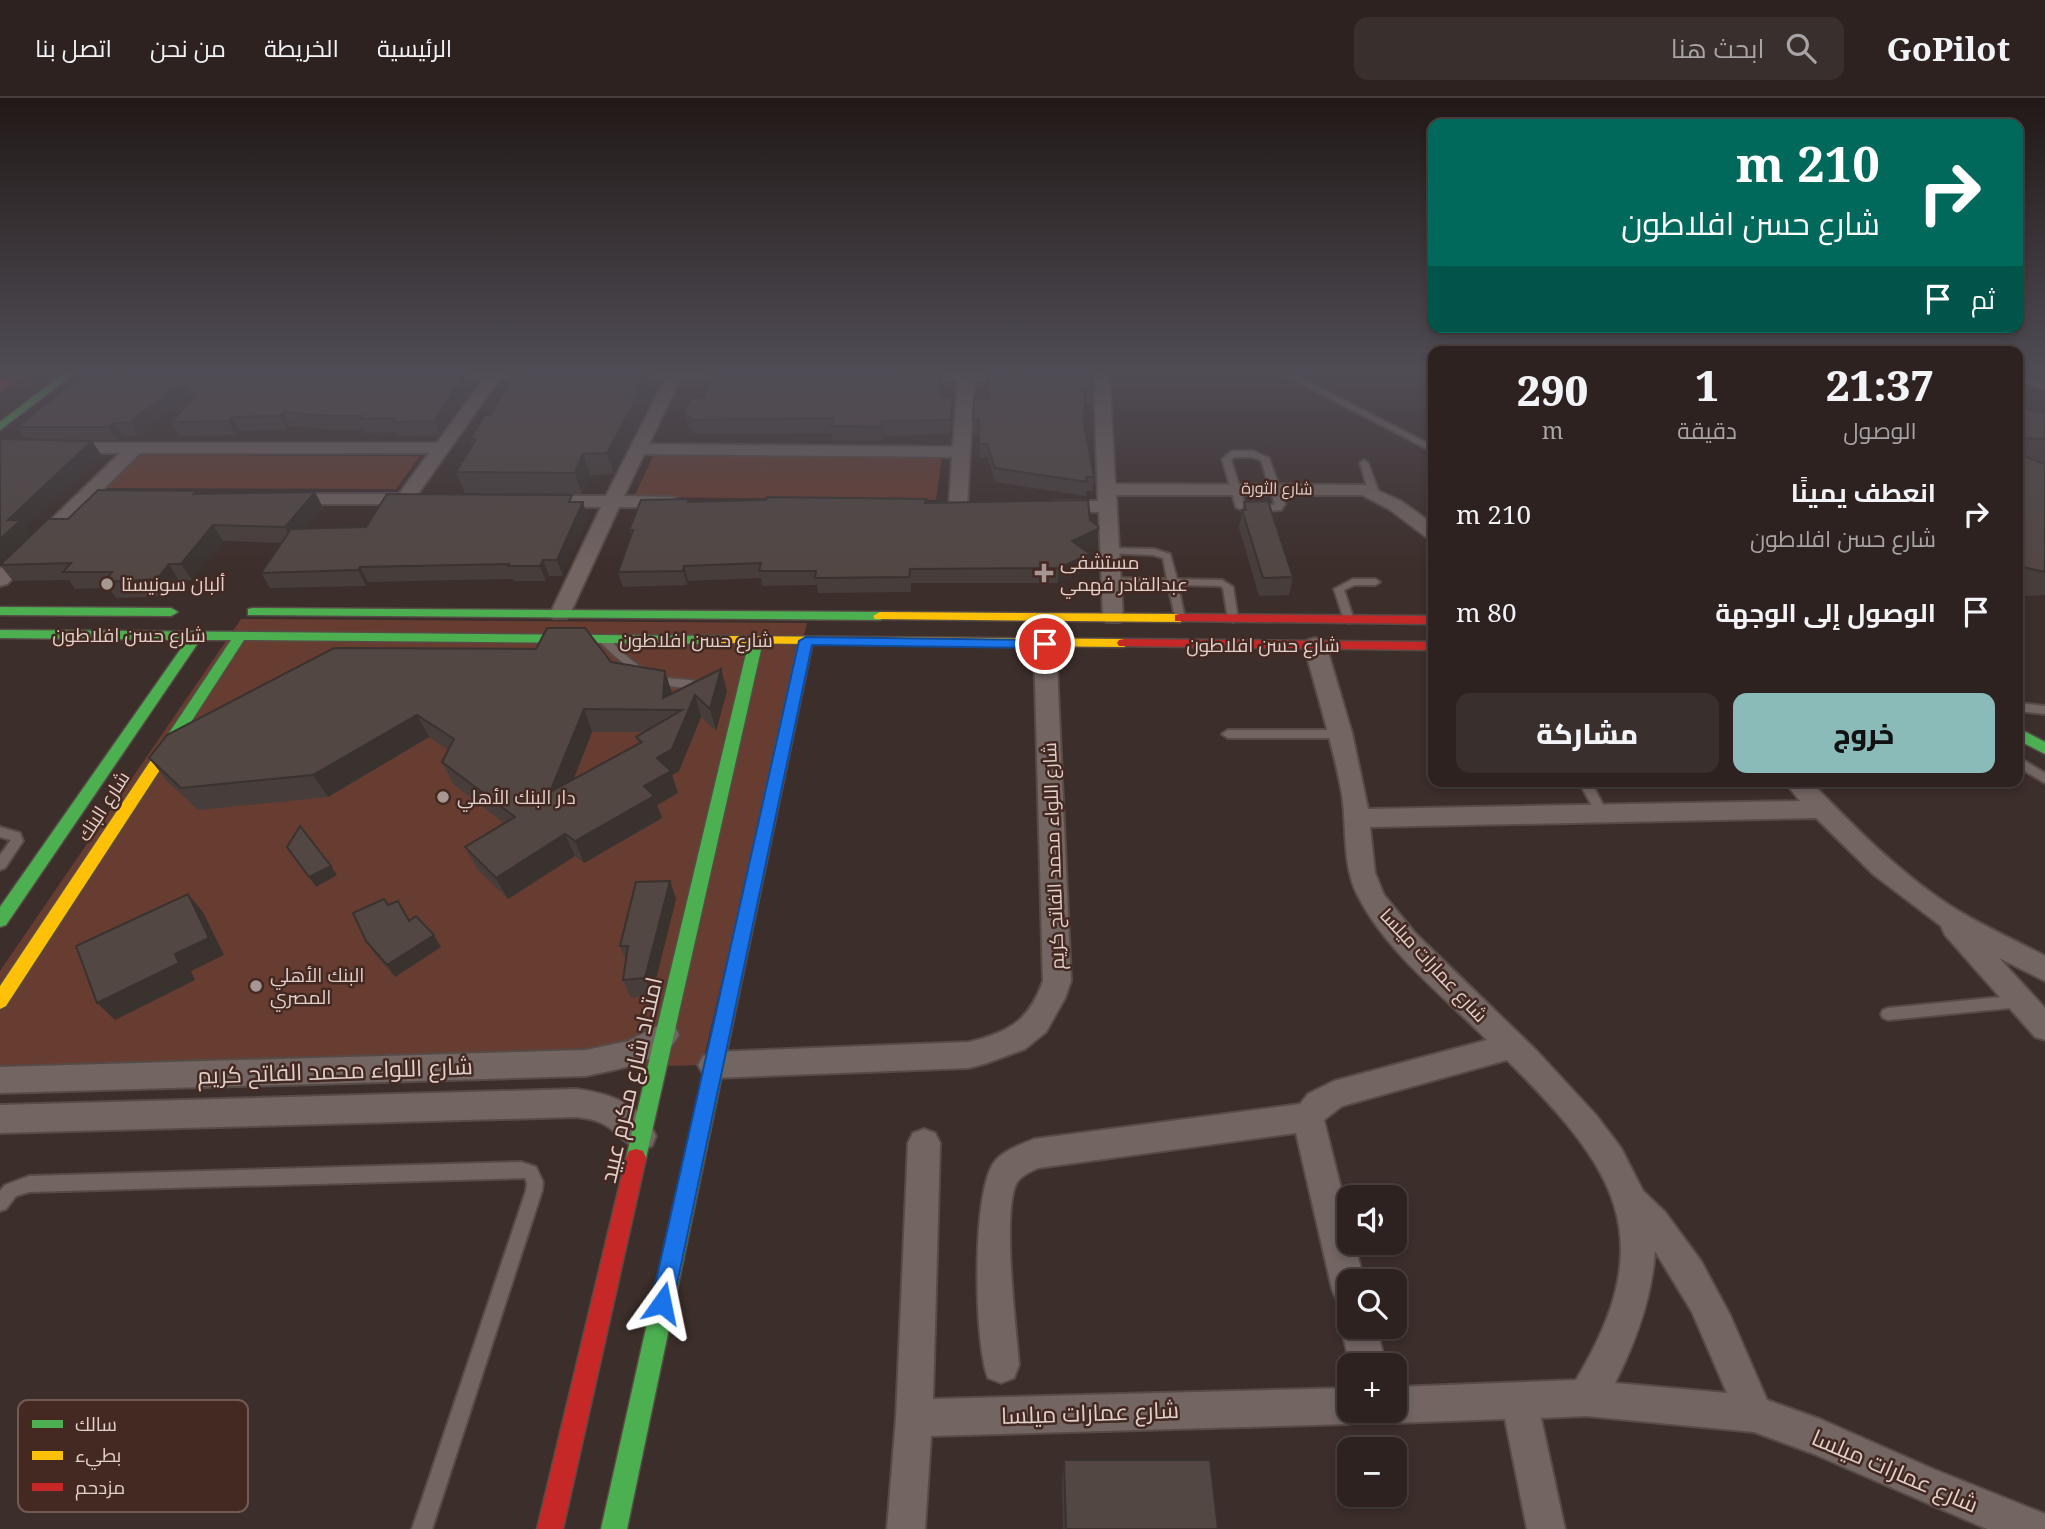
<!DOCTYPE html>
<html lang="ar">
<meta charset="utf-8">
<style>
:root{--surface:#2d2220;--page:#392f2d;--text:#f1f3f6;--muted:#a7a4a5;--line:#483f3e;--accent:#8bbbb9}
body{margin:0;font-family:"Noto Serif",Cairo,serif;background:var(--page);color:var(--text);direction:rtl;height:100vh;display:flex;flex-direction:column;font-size:26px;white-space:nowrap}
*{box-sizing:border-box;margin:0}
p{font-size:23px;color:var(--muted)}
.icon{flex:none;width:38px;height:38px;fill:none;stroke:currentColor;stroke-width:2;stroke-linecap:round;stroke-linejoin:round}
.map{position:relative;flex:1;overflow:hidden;direction:ltr}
.sheet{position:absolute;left:1428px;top:248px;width:595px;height:441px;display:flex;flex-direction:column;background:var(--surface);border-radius:14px;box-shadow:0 4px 10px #0003,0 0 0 2px var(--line);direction:rtl}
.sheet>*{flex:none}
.guide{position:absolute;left:1428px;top:21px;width:595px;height:214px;border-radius:14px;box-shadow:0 4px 10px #0003,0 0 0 2px var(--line);direction:rtl;background:#00695c;color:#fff;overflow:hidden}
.controls{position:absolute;left:1337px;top:1087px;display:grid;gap:14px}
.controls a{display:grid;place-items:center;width:70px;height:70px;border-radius:14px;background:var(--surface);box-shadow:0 4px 10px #0003,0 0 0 2px var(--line);font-size:35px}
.pin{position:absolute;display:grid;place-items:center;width:60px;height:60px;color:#fff;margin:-30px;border:4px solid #fff;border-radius:50%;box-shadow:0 2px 7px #0007}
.me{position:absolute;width:77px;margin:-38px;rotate:12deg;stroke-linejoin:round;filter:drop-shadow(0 0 5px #0008)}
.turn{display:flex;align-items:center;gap:24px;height:147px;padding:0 28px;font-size:32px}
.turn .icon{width:91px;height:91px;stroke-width:2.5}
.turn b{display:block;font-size:49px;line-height:60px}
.then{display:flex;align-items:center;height:66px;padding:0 28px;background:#0003;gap:14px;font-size:26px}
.eta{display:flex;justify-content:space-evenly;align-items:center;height:119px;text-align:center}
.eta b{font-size:42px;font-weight:800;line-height:49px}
.action{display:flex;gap:14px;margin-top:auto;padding:14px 28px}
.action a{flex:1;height:80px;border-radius:14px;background:var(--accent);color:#111;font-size:28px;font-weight:800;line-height:80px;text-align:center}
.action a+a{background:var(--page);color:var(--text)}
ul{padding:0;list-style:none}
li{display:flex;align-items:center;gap:21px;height:98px;padding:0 28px}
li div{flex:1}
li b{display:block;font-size:26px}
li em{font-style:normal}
header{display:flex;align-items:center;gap:42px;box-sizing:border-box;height:98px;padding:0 35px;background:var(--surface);border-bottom:2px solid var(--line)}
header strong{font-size:33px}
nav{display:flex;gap:38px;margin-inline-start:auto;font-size:24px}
.search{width:490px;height:63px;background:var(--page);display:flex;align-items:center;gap:18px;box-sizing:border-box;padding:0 24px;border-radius:14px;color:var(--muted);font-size:26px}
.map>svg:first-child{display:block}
.green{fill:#683d31}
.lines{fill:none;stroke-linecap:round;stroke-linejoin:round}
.lane-casing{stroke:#574b47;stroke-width:4}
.street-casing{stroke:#574b47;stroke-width:4}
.fast-casing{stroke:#574b47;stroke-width:3}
.slow-casing{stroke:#574b47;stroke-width:3}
.jam-casing{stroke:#574b47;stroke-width:3}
.lane{fill:#726562;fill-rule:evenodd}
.street{fill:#726562;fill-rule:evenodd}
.fast{fill:#4caf50;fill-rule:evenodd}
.slow{fill:#ffc107;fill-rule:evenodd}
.jam{fill:#c62828;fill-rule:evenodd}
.wall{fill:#473d3a;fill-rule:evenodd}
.shaded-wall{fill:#39322f}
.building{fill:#524743;stroke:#39322f;stroke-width:2;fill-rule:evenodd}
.route{fill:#1a73e8;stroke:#114b97;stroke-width:2}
.poi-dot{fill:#a79792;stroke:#442922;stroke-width:2.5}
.labels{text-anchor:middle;stroke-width:5;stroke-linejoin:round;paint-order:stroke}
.far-street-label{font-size:16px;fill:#e1cfca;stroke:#442922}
.poi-label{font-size:19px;fill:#e1cfca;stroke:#442922;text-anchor:start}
.street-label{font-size:19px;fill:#e1cfca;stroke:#442922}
.near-street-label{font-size:23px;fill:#e1cfca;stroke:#442922}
.key{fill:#442922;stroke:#735b54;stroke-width:2}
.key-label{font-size:19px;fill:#e1cfca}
</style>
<header>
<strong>GoPilot</strong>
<div class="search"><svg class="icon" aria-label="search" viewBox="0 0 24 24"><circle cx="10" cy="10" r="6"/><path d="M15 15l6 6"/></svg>ابحث هنا</div>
<nav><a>الرئيسية</a><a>الخريطة</a><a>من نحن</a><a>اتصل بنا</a></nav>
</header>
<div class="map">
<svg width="2045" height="1431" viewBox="0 0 2045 1431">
<rect width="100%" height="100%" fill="#3c2e2a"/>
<path class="green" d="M654,356l288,2 -6,44 -302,-3z
M141,357l279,1 -24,33 -290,-1z
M241,521l566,4 -105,442 -702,20v-114z"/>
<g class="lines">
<g class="lane-casing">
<path id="lane" d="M1275,272h10l148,76v6z
M2018,278l27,8v5l-27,-8z
M1253,353l16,7 16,46 -4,6 -35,2 -10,-5 -14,-48 10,-8zM1234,359h18l9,3 14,45h-30l-14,-45z
M1364,362l4,3 11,30 -2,2h-6l-2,-2 -9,-30z
M1110,450l44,1 16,5 7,25 45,1 11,7 5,32 -5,3 -5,-3 -5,-31 -3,-2 -42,-1 7,34 -5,3 -4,-1 -8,-36 -57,-1 -5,-3 5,-3 56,1 -4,-21 -10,-3 -46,-2v-4z
M1353,481h22l5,3 -5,3h-20l-11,5 10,30 -5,3 -5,-3 -10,-31z
M603,538l4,1c15,15 31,32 52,39 14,5 37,1 47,10 -6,5 -12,3 -20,2 -41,-3 -59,-20 -87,-47l-1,-2z
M2018,605l27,3v8l-27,-3z
M1228,632h111l6,4 -6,4h-111l-6,-4z
M2018,659l27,16v10l-27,-16z
M1579,684h12l17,32 -2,3h-8z
M0,729l20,6 3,8 -18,27 -5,2v-15l11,-15 -11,-3z
M2021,897l5,2 2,4 -2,4 -5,2 -133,13 -5,-2 -2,-4 2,-4 5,-2z
M521,1064l15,5 7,15 -1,9 -110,338h-20l114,-338 1,-8 -2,-5 -496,14 -13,4 -10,13 -6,2v-20l5,-6 24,-9z"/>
</g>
<g class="street-casing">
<path id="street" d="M421,272h125l6,4 -8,5 -44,-1 -83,117 6,5 -3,4h-134l-9,-5 9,-5h113l30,-41h-289l-133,131 -7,2v-17l120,-116h-120v-10h437l47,-65h-57l-6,-2 -2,-3z
M744,272l8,5 -2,3 -70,1 -31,65 304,3 5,-67h-48l-8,-5 2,-3 116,-2 8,5 -8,5h-46l-7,126 -9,5 -9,-5 3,-49 -308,-3 -20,42 49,1 9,5 -9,5h-54l-49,107 -3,4h-14l-3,-4 51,-107 -59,-1 -9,-5 9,-5h64l59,-117h-49l-8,-5 2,-3z
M1060,272h49l6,114 250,1 36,16 32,23v15l-7,-2 -37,-28 -27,-14h-246l7,123 -3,4h-14l-3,-4 -4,-106 -43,-1 -9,-5 9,-5h42l-4,-121 -40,-2 -2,-3z
M1045,539l7,2 4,5 15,337 -6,17 -19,34 -21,17 -38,14 -18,5 -256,10 -10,-4 -5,-9 5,-9 10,-4 256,-10c40,-10 60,-21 74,-61l-9,-337 4,-5z
M1315,540l7,2 4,5 26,88 16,76 432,-8 -15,-19h26c43,45 87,89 138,123 31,20 64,34 96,51v25l-46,-23 46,50v32l-10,-3 -90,-102 -4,-9 -67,-51 -58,-57 -446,9 5,46 9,22 32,39 120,116 60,65 25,33 22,43 22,21 36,49 29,54 37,85 53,19 113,50 112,45v15h-58l-173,-75 -60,-22 -168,-16 -45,2 24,111h-38l-22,-110 -110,4 -13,-5 -3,-8h16v-23l181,-7c87,-144 39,-212 -69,-320l-165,46 -18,14 25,101v21h5l10,39h-15v25l-12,-5 -5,-12 -36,-156 -258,35c-8,4 -18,8 -22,16 -14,31 0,143 3,181l-5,13 -13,5 -13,-5c-14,-36 -16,-181 5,-214 8,-13 27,-19 41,-25l266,-35 8,-10 26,-13 153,-41c-44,-45 -102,-89 -130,-146 -15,-31 -10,-67 -15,-100 -9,-50 -25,-99 -38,-149l4,-5zM1655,1153l37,61 35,81 -112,-10c21,-42 37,-85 40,-132z
M665,924l10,4 4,9c-12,27 -66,35 -93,41l-586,17v-26l586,-17 42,-9z
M576,991c33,4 66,15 80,47l-4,10 -11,4c-29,-11 -23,-29 -65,-33l-576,16v-28z
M924,1031l11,4 5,10 -7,256 416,-11v22h16l-3,9 -13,5 -418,12 -6,93h-38l9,-111 12,-275 5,-10z
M1349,1214v14h27l10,39h-36l-9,-39 5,-12z"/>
</g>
<g class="fast-casing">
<path id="fast" d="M68,272h11l-79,60v-8z
M0,509l171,1 7,4 -7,4 -171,-1z
M253,510l627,4 7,4 -7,4 -632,-5v-6z
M0,532l726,6 7,4 -7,4 -482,-4 -75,116h-10l-2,-4 2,-4 72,-108h-31l-194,285 -6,2v-20l187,-267 -187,-2z
M756,539l7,4 -117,517 -3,7 -7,2 -7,-2 -3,-7 123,-517z
M2018,630l27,14v12l-27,-14z
M731,883l6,3 3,5 -113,540h-26l121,-540 3,-5z"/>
</g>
<g class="slow-casing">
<path id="slow" d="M880,514l300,2 7,4 -7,4 -305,-3 -2,-3z
M726,538l398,3 7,4 -7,4 -403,-4 -2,-3z
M164,649l7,5 -2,4 -163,250 -6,3v-23l159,-238z"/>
</g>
<g class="jam-casing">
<path id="jam" d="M18,272h11l-29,21v-8z
M1180,516l253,2v8l-258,-3v-6z
M806,539l7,4 -73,348 -3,5 -6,3 -6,-3 -3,-5 77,-348z
M1124,541l309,3v8l-314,-4 -2,-3 2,-3z
M636,1051l7,2 3,7 -83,371h-26l89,-371 3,-7z"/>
</g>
<use href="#lane" class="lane"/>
<use href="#street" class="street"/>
<use href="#fast" class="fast"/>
<use href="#slow" class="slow"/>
<use href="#jam" class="jam"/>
</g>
<path class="wall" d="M515,272h133l4,17 -11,34 -27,53 -24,1 -8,19 -117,-1 -9,-21 16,-27 -2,-6 21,-24z
M986,272l107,19 -1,14h-7l-1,22 10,52 -1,14h-7v5l-91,-14 -7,-25 -8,1 -1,-24h-6v-14l15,-21z
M893,273l48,1 1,14 -1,10 11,2 1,15 -2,21 -67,2 -1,5h-50l-1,-8 -135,1 -10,-8 -3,-14 21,-14z
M120,275l340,1 9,15 -29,46 -42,1 -2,-4 -30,1 -2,-4 -29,1 -45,-4 -3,3 -47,2 -4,4 -57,1 -8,-14 22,-22 -4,-5 -51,41h-15l-6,4h-65l40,1 10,15 -76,71 6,8 36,-16 130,-28 2,3 115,-2 8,16 -18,21 61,-2 208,-25h9l4,15 -24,59h-14l-3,5h-32l-1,-2 -145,3 -2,4 -96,2 -9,-15 21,-30 -59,-2 -31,39 -13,1 -11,15 -52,2 -7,-10 -34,1 -6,-9 -56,1 -13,-16v-126l27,1 -10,-13z
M2018,309l27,8v48l-3,-1 3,2v131l-18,1 -9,-2z
M926,401v4l164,17 8,24 -14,6 6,4 -1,15 -31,14h-147v9l-93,1 -1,-8 -55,1 -1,-8 -73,3 -1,4 -64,2 -5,-15 13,-36 -2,-6 61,-28z
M1244,404l49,75 -4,18 -30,1 -20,-68z
M611,564l61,32 55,-3 -11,40 -15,-14 -22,54 -7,4 6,18 -21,12 5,13 -78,45 -9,-7 -67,43 -31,-30 -12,-22 39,-24 -51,-39 -11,-22 6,-12 -19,-13 -101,60 -130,13 -31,-29 -18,-23zM592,634h53l-9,5 3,7 -66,36z
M670,783l6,18 -24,96 -21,3 -8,-18 3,-19 -6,-15z
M384,801l4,6 17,8 5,7 31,27 -46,30 -21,-24 -8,-12z
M1064,1362l154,69h-155l-1,-49z"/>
<path class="shaded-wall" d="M458,272l4,10 2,-4 5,13 -29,46 -6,-14 24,-47z
M646,272h2l4,17 -11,34 -27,53 -7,-21z
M941,274l1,14 -2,24 -1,-15z
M182,284l7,13 -51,41 -8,-14z
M952,300l1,15 -2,21v-14z
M283,314l7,14 -3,3 -7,-13z
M232,319l8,14 -4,4 -8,-14z
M882,323l2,15 -1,5 -2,-14z
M114,325l9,13 -6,4 -9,-13z
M92,343l10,15 -76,71 6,8 -32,30v-26l8,-19z
M583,356l7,21 -8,19 -7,-21z
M315,394l8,16 -29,35 -9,-16z
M583,404l4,15 -24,59 -6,-16z
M213,427l10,16 -31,39 -11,-16z
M1098,431v15l-27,12 1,-15z
M1090,456l-1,15 -31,14 1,-15z
M543,462l6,16 -3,5 -6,-15z
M169,466l10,17 -11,15 -11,-17z
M684,468l4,15 -1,4 -4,-14z
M360,469l8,15 -2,4 -8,-16z
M721,571l6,22 -11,40 -6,-22z
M665,573l7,22 -1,17 -8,-12z
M695,597l6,22 -22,54 -7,4 6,18 -21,12 5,13 -78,45 -9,-22 69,-55 13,-28z
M584,611l8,23 -32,82 -10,-22z
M417,617l12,22 -101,60 -15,-22z
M565,736l10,22 -67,43 -12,-21z
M331,768l6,9 -21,12 -7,-10z
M670,783l6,18 -24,96 -7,-17z
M188,796l15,18 21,43 -33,16 4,9 -80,40 -18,-17 78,-49z
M434,837l7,12 -46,30 -8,-12z"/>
<path class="building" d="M120,272h338v4l6,2 -30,45 -42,1 3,-4 -35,1 2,-3h-33l-46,-4 -3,4 -48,1 -4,4 -57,1 25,-25 -14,-15 -52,40 -16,1 -6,4h-91l67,-53 36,-1z
M515,272h131l-11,31 -28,52 -24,1 -8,19 -119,-1 20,-33h-6l15,-24h6z
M712,272h180v1l49,1 -2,23 13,3 -1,22 -69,1 -1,6 -50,-1 3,-8 -141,2 -9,-8 6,-14h15z
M987,272h105l1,19h-8l-1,36 10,52h-8l1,5 -92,-14 -8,-24h-8v-24h-6l1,-21h15z
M2018,309l24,6 3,2v24l-27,-1z
M0,341l92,2 -84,79h13l-21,19z
M2018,356l27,10v108l-27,-6z
M98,392l100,1 -4,3 121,-2 -30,35 -72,-2 -32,39h-12l-12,15 -53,3 8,-10h-49l8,-9 -71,2 48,-46h20z
M387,396l185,1 -3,7h14l-26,58h-14l-3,6h-32l1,-2 -149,3 -2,3 -97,3 30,-44 75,-2z
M767,399l159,2 -1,4 163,-3 2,20 8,6v3l-26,12 18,13 -31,14 -149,1 -1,8 -94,1 1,-7h-57l2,-8 -77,3 -1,5 -65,1 15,-42h-4l12,-30 48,-1 -1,3 78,-2z
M1268,403l25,76 -30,1 -21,-68h4l-2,-8z
M547,530h38l26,34 54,9 -2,27 58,-29 -11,40 -15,-14 -23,54 -15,9 14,13 -27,15 10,10 -79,45 -10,-7 -69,44 -31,-31 50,-30 -73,-55 12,-23 -37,-24 -104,60 -132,13 -32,-30 18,-23 167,-87 202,1zM584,611l98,1 -46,27 6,5 -92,50z
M300,728l31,40 -22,11 -22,-30z
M670,783l-25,97 -22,2 5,-34h-8l16,-64z
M188,796l21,44 -34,16 4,9 -82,40 -21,-57z
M384,801l4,6 10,-4 11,20 7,-5 18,19 -47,30 -21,-24 -13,-28z
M1064,1362h146l8,69h-152z"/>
<linearGradient id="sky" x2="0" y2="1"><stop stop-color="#211917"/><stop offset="0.58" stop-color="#504c55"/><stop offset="1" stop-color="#504c55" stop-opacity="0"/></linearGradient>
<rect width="2045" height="472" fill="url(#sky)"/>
<path class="route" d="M806,539l239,3 7,4 -7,4 -233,-3 -139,658 -3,8 -8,4 -8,-4 -3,-8 148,-662z"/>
<g class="poi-dot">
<path d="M1040.5 464.5h7v7h7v7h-7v7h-7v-7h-7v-7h7z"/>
<circle cx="107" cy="486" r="7"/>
<circle cx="443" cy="699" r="7"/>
<circle cx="256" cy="888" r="7"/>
</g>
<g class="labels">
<g class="far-street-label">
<text transform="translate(1277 390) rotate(1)" y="6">شارع الثورة</text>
</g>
<g class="poi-label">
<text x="1060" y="471">مستشفى<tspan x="1060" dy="22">عبدالقادر فهمي</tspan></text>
<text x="121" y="493">ألبان سونيستا</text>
<text x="457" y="706">دار البنك الأهلي</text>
<text x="270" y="884">البنك الأهلي<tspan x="270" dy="22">المصري</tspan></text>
</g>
<g class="street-label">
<text x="129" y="544">شارع حسن افلاطون</text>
<text x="696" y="549">شارع حسن افلاطون</text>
<text x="1263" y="554">شارع حسن افلاطون</text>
<text transform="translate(103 708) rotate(-57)" y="7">شارع البنك</text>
<text transform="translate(1053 758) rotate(-92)" y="7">شارع اللواء محمد الفاتح كريم</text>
<text transform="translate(1434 867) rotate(47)" y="7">شارع عمارات ميلسا</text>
</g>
<g class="near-street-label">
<text transform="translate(335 973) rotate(-2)" y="8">شارع اللواء محمد الفاتح كريم</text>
<text transform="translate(631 982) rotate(-77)" y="8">امتداد شارع مكرم عبيد</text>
<text transform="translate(1090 1315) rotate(-2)" y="8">شارع عمارات ميلسا</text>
<text transform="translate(1895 1373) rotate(23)" y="8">شارع عمارات ميلسا</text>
</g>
</g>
<rect x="18" y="1302" width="230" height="112" rx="10" class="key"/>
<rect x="32" y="1322" width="31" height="8" fill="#4caf50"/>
<rect x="32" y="1353" width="31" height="9" fill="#ffc107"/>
<rect x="32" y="1385" width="31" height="8" fill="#c62828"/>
<g class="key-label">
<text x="75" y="1333">سالك</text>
<text x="75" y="1364">بطيء</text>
<text x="75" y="1396">مزدحم</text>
</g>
</svg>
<div class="controls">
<a><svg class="icon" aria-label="sound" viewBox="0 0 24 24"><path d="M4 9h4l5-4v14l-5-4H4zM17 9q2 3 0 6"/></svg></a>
<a><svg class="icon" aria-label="search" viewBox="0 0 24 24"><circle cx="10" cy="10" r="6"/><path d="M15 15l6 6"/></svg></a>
<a>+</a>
<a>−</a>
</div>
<div class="pin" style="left:1045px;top:546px;background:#d93025"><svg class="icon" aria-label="arrive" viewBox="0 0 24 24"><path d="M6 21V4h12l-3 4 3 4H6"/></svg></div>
<svg class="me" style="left:662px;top:1205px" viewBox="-20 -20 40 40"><path d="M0-17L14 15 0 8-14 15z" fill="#1a73e8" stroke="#fff" stroke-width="4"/></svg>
<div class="guide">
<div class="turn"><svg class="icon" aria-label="right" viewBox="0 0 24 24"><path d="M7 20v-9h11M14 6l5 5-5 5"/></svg><div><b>210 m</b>شارع حسن افلاطون</div></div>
<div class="then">ثم<svg class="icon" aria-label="arrive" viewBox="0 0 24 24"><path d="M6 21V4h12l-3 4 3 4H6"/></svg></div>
</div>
<section class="sheet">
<div class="eta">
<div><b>21:37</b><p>الوصول</p></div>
<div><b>1</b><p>دقيقة</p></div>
<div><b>290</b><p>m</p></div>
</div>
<ul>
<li><svg class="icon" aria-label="right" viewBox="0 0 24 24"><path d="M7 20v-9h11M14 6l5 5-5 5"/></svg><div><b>انعطف يمينًا</b><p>شارع حسن افلاطون</p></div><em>210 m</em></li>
<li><svg class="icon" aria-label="arrive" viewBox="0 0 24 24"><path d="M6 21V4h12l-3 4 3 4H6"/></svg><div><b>الوصول إلى الوجهة</b></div><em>80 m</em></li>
</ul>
<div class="action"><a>خروج</a><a>مشاركة</a></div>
</section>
</div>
